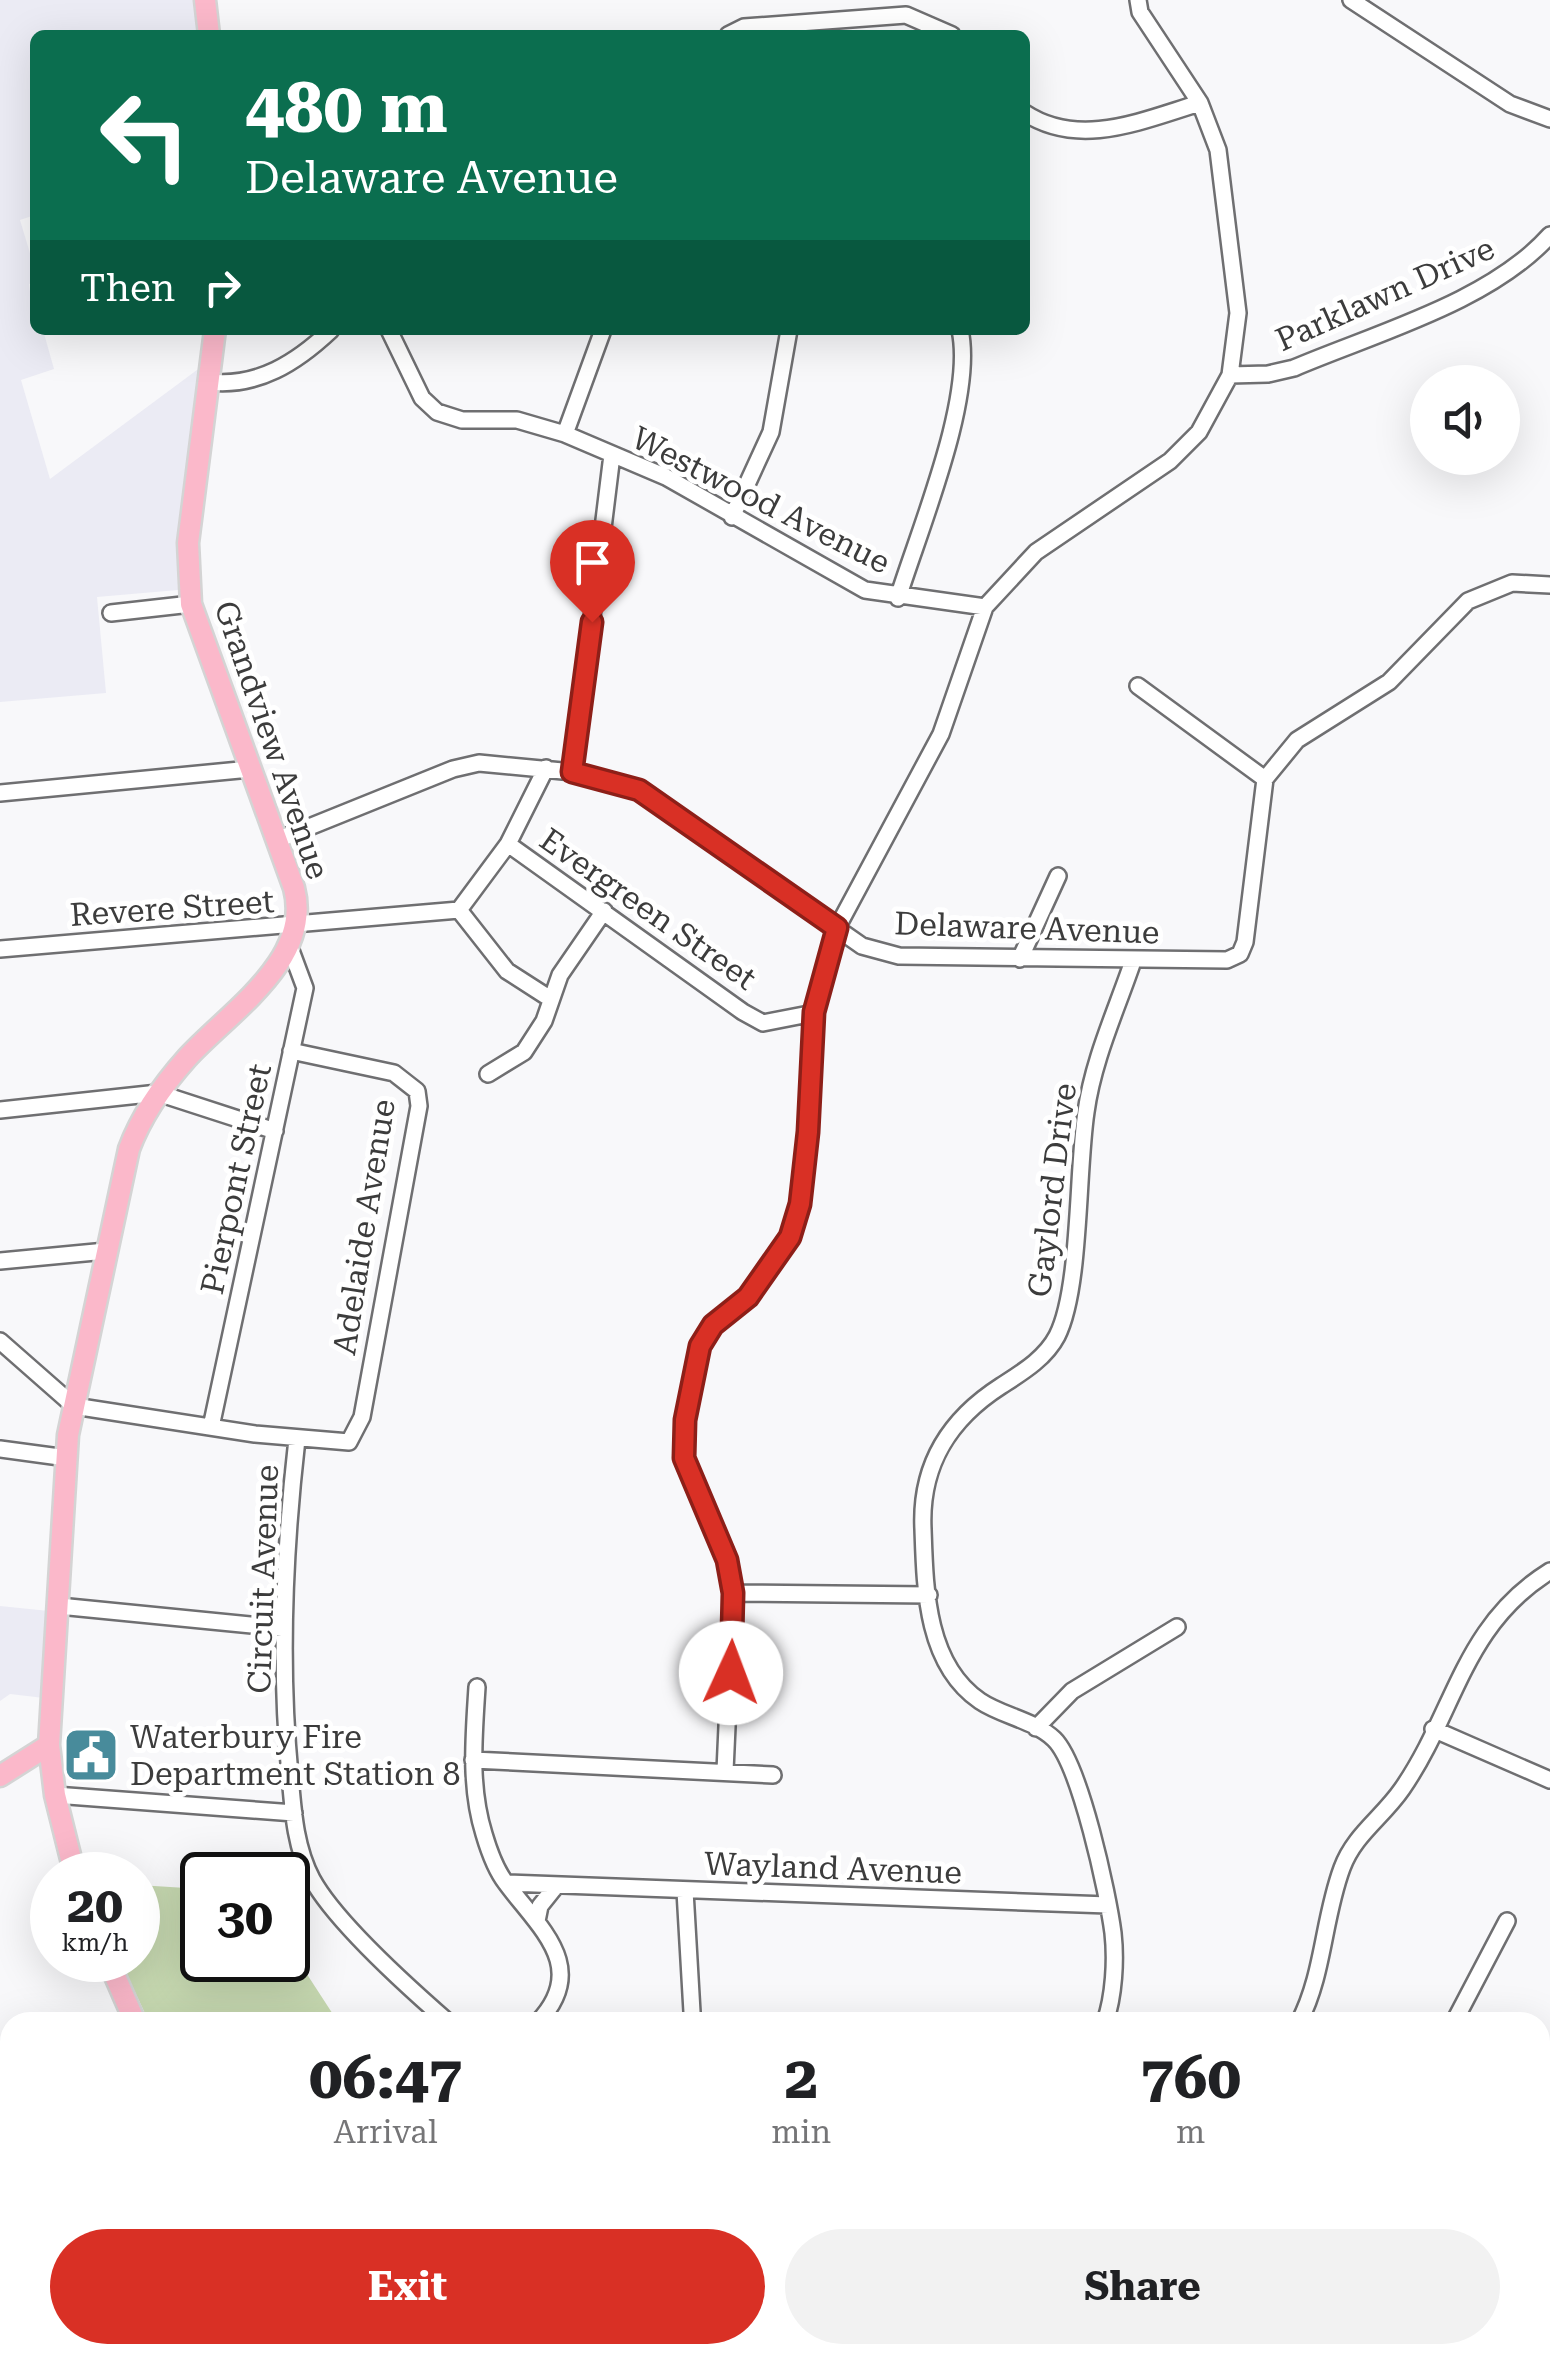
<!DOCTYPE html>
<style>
:root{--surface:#fff;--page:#f2f2f2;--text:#202124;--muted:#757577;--accent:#d93025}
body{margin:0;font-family:"Roboto Serif",serif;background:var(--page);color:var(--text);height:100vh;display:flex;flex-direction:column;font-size:38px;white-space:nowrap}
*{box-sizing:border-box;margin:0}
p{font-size:32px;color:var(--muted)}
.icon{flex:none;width:55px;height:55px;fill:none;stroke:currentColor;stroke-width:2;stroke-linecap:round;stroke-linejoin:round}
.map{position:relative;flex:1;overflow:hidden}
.side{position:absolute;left:0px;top:2012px;width:1550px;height:352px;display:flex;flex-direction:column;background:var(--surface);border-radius:30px 30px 0 0;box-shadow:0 10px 40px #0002}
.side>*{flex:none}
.hud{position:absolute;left:30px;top:30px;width:1000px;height:305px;border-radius:15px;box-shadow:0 10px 40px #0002;background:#0b6e4f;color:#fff;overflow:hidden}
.buttons{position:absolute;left:1410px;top:365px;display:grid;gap:20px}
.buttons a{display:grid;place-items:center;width:110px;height:110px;border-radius:50%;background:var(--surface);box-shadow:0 10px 40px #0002;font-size:50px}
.speed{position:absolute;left:30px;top:1852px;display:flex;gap:20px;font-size:50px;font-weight:700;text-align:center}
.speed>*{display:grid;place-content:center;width:130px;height:130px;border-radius:50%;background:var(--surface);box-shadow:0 10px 40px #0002;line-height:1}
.speed small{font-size:25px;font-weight:400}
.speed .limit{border:5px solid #111;border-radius:15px;background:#fff;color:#111}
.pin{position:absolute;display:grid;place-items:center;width:85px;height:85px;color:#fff;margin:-102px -42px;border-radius:50% 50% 50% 0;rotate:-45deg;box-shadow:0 0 10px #0007}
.pin .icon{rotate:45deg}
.me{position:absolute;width:110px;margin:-55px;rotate:2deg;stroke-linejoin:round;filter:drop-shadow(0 0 8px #0008)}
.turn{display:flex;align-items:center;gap:35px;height:210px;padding:0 50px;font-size:45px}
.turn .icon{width:130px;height:130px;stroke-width:2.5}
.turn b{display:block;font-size:70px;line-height:85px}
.then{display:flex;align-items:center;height:95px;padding:0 50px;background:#0003;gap:20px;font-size:38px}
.eta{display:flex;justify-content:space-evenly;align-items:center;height:170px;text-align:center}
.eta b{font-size:60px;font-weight:700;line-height:70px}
.button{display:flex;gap:20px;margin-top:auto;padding:20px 50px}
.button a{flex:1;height:115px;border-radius:60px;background:var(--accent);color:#fff;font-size:40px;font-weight:700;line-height:115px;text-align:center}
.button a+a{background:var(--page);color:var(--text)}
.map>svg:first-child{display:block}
.built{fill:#ebebf4}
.green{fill:#c7d9b1}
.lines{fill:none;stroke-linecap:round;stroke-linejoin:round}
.minor-casing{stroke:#6f6f71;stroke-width:20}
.major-casing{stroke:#d4d4d4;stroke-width:25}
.minor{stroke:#fff;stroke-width:15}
.major{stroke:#fbb8ca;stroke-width:20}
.route-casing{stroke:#8d1f18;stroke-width:25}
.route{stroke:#d93025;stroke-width:18}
.labels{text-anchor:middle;stroke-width:10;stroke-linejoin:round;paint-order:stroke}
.street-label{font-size:32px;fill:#3c3c3c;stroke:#fff}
.poi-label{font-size:32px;fill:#3c3c3c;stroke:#fff;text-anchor:start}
</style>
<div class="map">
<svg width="1550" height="2364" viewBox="0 0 1550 2364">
<rect width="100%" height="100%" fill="#f8f8fa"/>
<path class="built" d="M0,0h195l4,35h-164v180l-15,5 15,50v12l-6,2 6,46h8l11,39 -33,11 29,99 151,-112 -24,181 1,42 -81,7 9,96 -106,9z
M0,1606l49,5 -5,87 -34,-4 -10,7z"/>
<path class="green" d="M138,1885l64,4v71h86v-15l50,77h-189l-29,-62h18z"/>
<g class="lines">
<g class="minor-casing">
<path id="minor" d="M1351,0l159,104 40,15
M728,35l16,-8 162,-12 46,20
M1025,113c55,36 118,7 175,-10
M389,330l33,68 15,14 25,8h55l48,14 101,43 199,113 120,17
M1230,375l38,-1 26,-6c82,-35 196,-66 256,-133
M210,382c48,5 86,-19 121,-52
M565,434l38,-104
M732,517l39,-85 18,-102
M898,598c21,-68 77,-200 62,-268
M111,613l80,-9
M573,772l39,-317
M1265,779l32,-39 92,-58 79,-81 44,-18 38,2
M0,793l250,-24
M277,840l176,-71 26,-6 94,9 66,18 223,156 37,10 328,4 13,-6 5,-12 20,-163 -127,-93
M508,844l235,168 20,11 51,-10
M459,910l49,-66 38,-76
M0,949l459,-39 48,61 42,27
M1020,959l38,-83
M488,1074l36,-22 20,-31 16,-46 44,-64
M0,1110l158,-17 117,38
M0,1261l106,-10
M0,1341l74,65 181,28 94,8 13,-25 57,-311 -2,-15 -23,-18 -103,-22
M211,1427l94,-439 -16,-43
M297,1439c-13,113 -18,223 -7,336 3,35 5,72 22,104 24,44 97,109 136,143
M0,1449l67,9
M733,1593l196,2
M59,1606l223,22
M477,1687c-3,49 -8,99 7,147 5,17 11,35 22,49 33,45 84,84 32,139
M1036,1728l36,-37 105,-64
M1433,1729l117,51
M473,1760l300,15
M725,1771l8,-178 -6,-33 -43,-102 1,-38 14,-75 14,-20 35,-28 42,-60 9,-32 12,-110 3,-82 23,-85 104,-194 44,-127 51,-55 134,-91 29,-29 31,-57 8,-62 -20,-163 -18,-47 -60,-91 -2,-12
M55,1795l239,18
M506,1883l602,22
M685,1891l7,121
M537,1921l3,-15 16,-20
M1105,2022c9,-26 11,-62 8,-89 -5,-39 -33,-169 -59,-194 -20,-19 -52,-23 -74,-38 -54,-37 -55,-112 -57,-172 -3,-63 25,-109 78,-143 20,-13 44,-27 56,-50 24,-47 20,-166 29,-224 7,-52 30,-101 47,-151
M1299,2022c25,-48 24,-103 43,-154 12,-33 40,-50 60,-79 54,-78 60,-163 148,-218
M1454,2022l53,-101
M0,2133l10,1
M1540,2167l10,3
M0,2280l10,1
M1540,2311l10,-31
M1540,2341l10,14
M830,2355l36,7 258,-7
M59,2364l5,-9
M237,2364l4,-9
M433,2364l5,-9
M588,2364l10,-9"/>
</g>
<g class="major-casing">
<path id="major" d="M205,0l4,35
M0,1776l49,-31
M75,1875l-20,-80 -6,-50 19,-310 61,-286c13,-35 33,-63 58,-91 42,-46 126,-98 107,-170l-103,-284 -3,-61 27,-213
M108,1960l27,62
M502,2355l8,9"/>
</g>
<use href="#minor" class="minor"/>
<use href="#major" class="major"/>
</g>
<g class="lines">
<g class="route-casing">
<path id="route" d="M592,622l-20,150 67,18 198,138 -23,84 -6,120 -8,72 -10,33 -42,60 -35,28 -13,21 -15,74 -1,38 43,102 6,33 -2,80"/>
</g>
<use href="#route" class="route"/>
</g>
<defs>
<g id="civic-square" transform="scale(2.875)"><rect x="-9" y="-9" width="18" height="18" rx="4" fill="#488b9b" stroke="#fff"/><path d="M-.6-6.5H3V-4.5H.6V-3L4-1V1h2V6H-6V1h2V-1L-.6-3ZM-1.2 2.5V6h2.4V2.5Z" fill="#fff"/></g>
</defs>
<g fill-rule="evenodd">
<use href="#civic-square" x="91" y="1755"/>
</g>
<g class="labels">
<g class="street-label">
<text transform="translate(1385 294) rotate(-24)" y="11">Parklawn Drive</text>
<text transform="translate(761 500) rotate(27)" y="11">Westwood Avenue</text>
<text transform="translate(272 740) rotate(71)" y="11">Grandview Avenue</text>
<text transform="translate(172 908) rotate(-4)" y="11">Revere Street</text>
<text transform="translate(648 909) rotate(35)" y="11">Evergreen Street</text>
<text transform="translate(1027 928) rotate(2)" y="11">Delaware Avenue</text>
<text transform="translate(236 1179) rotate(-78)" y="11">Pierpont Street</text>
<text transform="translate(1052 1190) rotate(-83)" y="11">Gaylord Drive</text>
<text transform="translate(364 1227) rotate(-81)" y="11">Adelaide Avenue</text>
<text transform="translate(263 1579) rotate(-88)" y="11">Circuit Avenue</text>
<text transform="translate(833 1868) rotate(2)" y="11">Wayland Avenue</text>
</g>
<g class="poi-label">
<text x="130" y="1748">Waterbury Fire<tspan x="130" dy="37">Department Station 8</tspan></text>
</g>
</g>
</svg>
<div class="buttons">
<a><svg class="icon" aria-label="sound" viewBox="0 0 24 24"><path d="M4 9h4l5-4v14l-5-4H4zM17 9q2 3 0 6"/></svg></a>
</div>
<div class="speed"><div>20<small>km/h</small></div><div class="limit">30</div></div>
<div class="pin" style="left:592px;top:622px;background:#d93025"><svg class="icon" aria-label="arrive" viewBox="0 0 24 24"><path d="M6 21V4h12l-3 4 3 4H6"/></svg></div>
<svg class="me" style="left:731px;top:1673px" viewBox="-20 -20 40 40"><circle r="19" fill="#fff"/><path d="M0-13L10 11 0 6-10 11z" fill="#d93025"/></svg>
<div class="hud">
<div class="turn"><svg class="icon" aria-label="left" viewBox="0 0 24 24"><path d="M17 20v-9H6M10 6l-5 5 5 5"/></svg><div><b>480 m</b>Delaware Avenue</div></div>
<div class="then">Then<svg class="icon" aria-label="right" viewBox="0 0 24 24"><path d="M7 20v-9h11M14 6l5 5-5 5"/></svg></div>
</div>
<section class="side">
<div class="eta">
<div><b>06:47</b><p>Arrival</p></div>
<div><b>2</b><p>min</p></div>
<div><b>760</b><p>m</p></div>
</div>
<div class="button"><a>Exit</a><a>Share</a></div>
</section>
</div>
